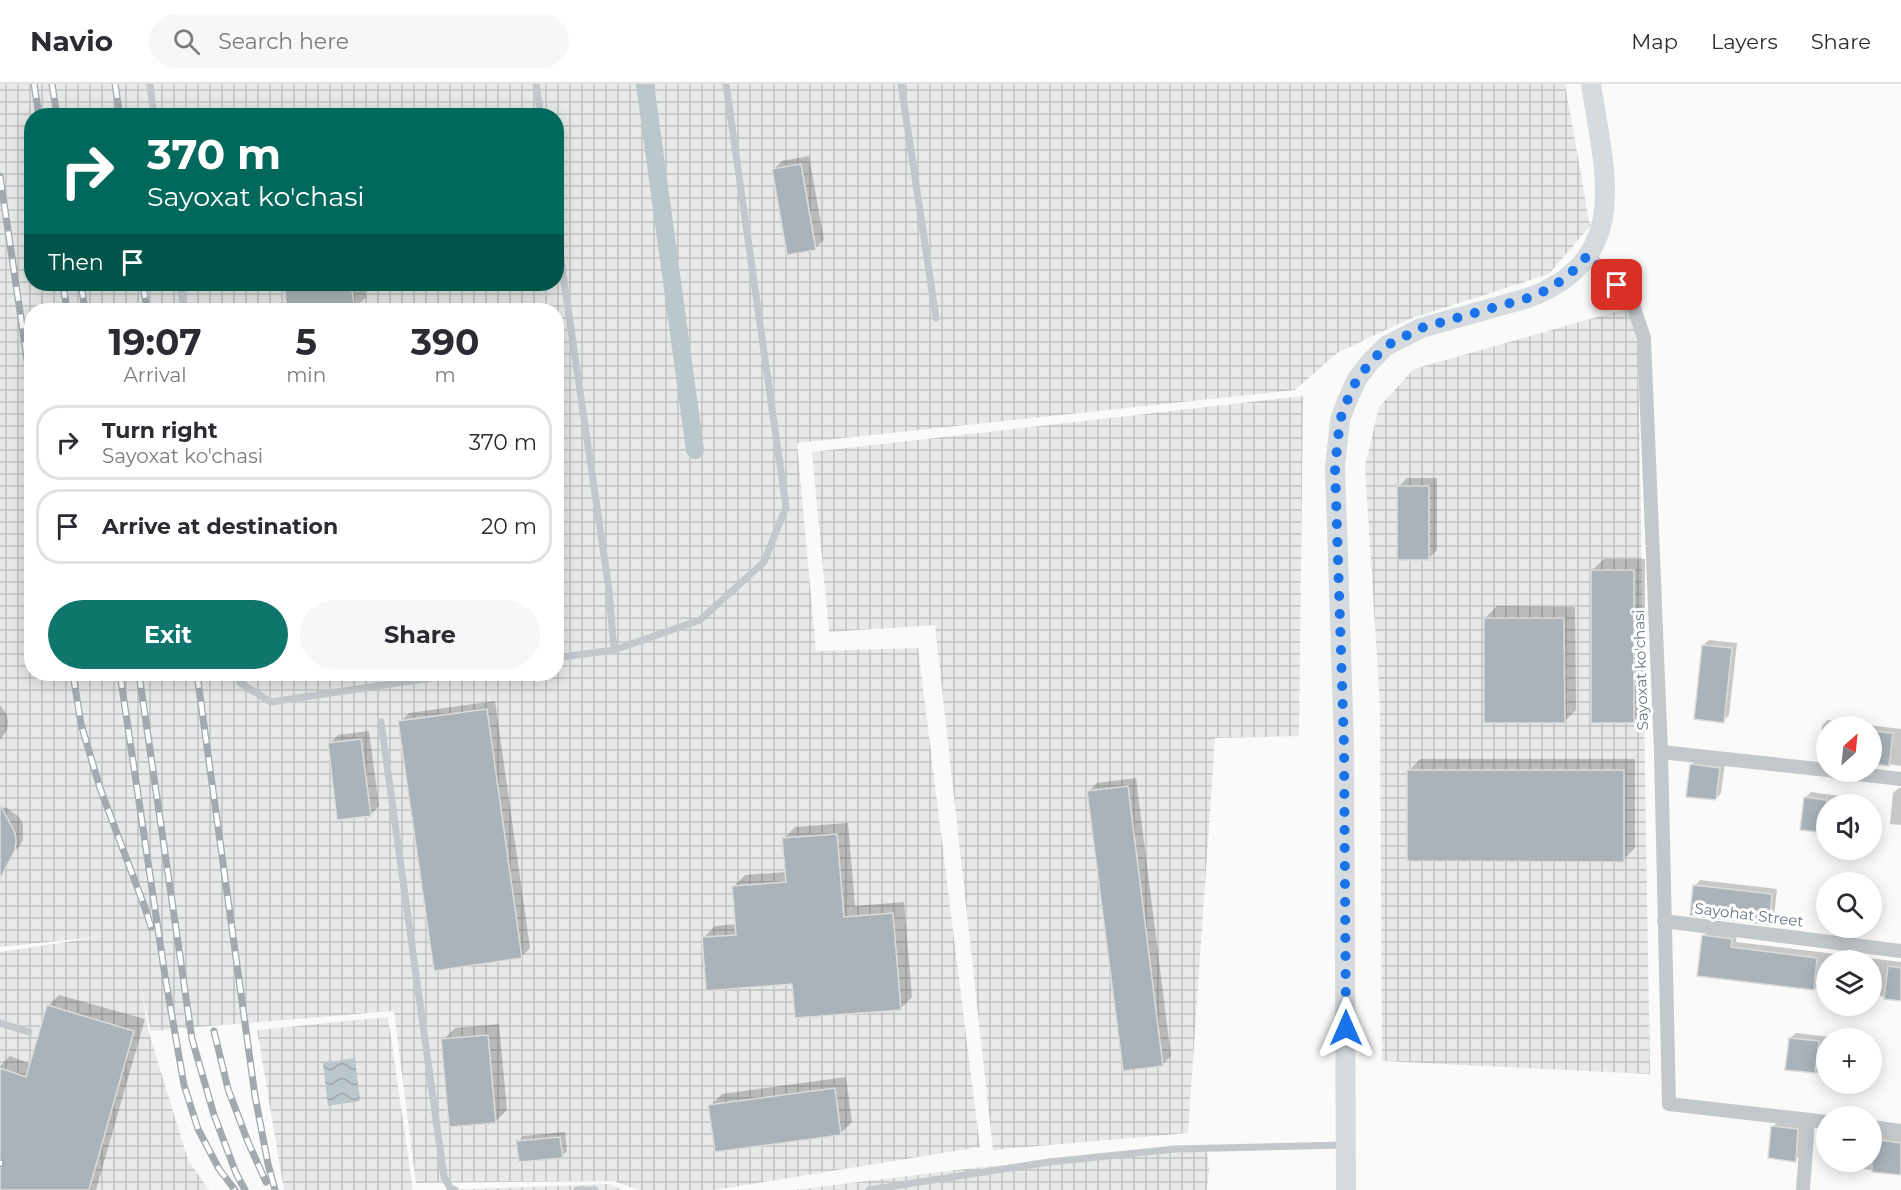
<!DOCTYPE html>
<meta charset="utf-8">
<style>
:root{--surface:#fff;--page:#f7f7f7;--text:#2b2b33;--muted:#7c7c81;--line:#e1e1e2;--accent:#0f766e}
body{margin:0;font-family:Montserrat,sans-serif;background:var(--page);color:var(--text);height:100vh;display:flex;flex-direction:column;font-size:22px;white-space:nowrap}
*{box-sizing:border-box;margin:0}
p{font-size:20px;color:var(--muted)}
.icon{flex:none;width:33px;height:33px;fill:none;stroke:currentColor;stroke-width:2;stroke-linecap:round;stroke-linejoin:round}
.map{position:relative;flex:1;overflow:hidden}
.side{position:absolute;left:24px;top:219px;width:540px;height:378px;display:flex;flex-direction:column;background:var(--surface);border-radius:24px;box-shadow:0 3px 15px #0003}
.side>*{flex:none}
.banner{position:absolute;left:24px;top:24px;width:540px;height:183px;border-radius:24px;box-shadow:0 3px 15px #0003;background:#00695c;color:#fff;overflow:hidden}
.needle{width:39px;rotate:27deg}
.fabs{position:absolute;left:1816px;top:632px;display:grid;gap:12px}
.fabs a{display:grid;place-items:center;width:66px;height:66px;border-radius:50%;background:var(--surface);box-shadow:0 3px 15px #0003;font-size:30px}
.pin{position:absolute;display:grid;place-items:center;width:51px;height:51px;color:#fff;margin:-26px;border-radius:12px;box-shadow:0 3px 9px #0006}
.me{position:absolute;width:66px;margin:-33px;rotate:0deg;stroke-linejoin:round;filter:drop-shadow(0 0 4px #0008)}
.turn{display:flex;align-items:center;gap:21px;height:126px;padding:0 24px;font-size:27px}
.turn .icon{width:78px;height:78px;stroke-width:2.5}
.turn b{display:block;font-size:42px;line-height:51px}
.then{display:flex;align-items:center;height:57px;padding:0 24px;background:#0003;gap:12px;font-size:22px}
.eta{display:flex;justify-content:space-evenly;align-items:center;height:102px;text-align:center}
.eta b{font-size:36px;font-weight:700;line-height:42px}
.cta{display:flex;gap:12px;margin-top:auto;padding:12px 24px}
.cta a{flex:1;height:69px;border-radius:36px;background:var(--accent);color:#fff;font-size:24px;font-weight:700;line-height:69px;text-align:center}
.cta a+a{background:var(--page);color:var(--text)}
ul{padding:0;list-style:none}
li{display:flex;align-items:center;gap:18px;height:75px;margin:0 12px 9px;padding:0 12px;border:3px solid var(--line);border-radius:24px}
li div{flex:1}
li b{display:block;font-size:22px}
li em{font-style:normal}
header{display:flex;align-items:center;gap:36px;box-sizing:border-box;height:84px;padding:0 30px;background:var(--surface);border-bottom:2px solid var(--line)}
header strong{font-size:28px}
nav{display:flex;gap:33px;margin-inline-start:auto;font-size:21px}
.search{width:420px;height:54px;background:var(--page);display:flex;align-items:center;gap:15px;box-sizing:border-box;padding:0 21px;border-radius:33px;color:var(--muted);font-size:22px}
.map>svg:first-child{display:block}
.industrial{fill:url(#industrial-grid);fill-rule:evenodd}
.water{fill:url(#water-waves)}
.shadow{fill:#0003}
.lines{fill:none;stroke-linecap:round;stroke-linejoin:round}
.canal{stroke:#bbc7cb;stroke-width:18}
.building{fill:#aab3b9;stroke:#dcdcda;stroke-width:1.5}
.lane{stroke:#c3c8cc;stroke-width:7}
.street{stroke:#c3c8cc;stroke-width:14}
.secondary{stroke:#d6dbdf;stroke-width:20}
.rail-casing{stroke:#a2aab0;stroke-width:7}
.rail{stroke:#fff;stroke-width:4.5;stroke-dasharray:14;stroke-linecap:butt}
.route{stroke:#1a73e8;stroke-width:10;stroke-dasharray:0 18}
.labels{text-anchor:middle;stroke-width:6;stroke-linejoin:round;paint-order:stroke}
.street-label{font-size:15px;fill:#657683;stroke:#fff}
</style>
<header>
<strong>Navio</strong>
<div class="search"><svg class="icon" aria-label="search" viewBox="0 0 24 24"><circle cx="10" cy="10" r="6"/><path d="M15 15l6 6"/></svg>Search here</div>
<nav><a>Map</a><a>Layers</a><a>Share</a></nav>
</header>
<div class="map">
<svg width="1901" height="1106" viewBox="0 0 1901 1106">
<defs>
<pattern id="industrial-grid" width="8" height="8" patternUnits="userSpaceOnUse" patternTransform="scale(1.5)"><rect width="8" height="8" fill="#e8e9e9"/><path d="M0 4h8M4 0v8" fill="none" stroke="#c0c1c2"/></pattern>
<pattern id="water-waves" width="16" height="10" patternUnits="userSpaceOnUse" patternTransform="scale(1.5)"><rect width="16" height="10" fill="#bbc7cb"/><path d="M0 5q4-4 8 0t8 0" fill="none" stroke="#9ca6aa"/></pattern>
</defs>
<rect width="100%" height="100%" fill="#fafaf8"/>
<path class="industrial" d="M0,0h1565l25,142 -41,48 -140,45 -72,34 -42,37 -498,53 19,208 102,-3 62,499 -266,43h-76l-24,-9 -198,2 -22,-172 -243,20 -11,-47 9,49 39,127 21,30h-209v-238l107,-16 -107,11zM32,32h524v168h-524zM32,226h524v364h-524z
M1629,224l9,38 12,728 -268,-13 -2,-356 -15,-239 14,-59 35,-38z
M1303,312l-4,340 -84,2 -27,395 -195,17 -58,-525 -106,7 -17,-180z
M388,933l25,173h-129l-27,-160z
M1207,1065l2,21 -2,20h-414l189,-23z
M610,1100l12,6h-178z"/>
<path class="water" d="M355,974l5,43 -32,5 -5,-43z"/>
<path class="shadow" d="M809,72l15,84 -9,8 -41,-79 8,-8z
M285,200h79l2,13 -12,12 -14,1h-51z
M1407,394h30v72l-9,9 -30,-72z
M1604,475h41v151l-11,11 -42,-151z
M1497,522l78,1 1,103 -12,12 -79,-104z
M1709,556l28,3 -8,72 -6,6 -20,-76z
M495,617l35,247 -9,9 -121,-235 9,-9z
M0,621l7,10 1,7 -1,8 -7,10z
M1827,636l74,9v37l-29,-4v-36h-45v31l-9,-1 4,-30z
M369,647l10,75 -9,9 -41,-71 9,-9z
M1420,675h215v89l-12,12 -214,-89z
M1697,676l28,3 -4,30 -5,6 -25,-34z
M1136,694l35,278 -8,8 -75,-272 9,-9z
M1899,704h2v37l-11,-1 3,-31z
M1811,708l28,4 -1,8h-11v27l-22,-33z
M0,723l7,1 12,9 4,7v16l-4,7 -19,16z
M848,739l7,83 49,-4 8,95 -11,11 -108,-25 -90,-45 12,-12 21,-2 -3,-37 12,-12 41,-3 -2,-33 11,-12z
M1700,796l77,9 -3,29 -6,6 -73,-38z
M1709,846l28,4 -1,8 165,20v37l-29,-4v-35h-45v30l-128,-15 4,-39z
M59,911l86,24 -49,171h-96v-124l10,-10 21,8 17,-58z
M499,940l8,86 -12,12 -52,-82 12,-12z
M1796,949l43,5h-12v36l-40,-5 3,-31z
M846,993l6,45 -12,12 -130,-28 12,-12z
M1778,1037l25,3 -2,30 -6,6 -22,-33z
M565,1048l2,19 -5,5 -44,-14 5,-6z
M1872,1049l29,4v37l-59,-8 1,-5h29z"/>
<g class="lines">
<path class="canal" d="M645,0l50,366"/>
</g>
<path class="building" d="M801,80l15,86 -29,5 -15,-86z
M284,200h67l4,26h-68z
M1397,402h32v74h-32z
M1591,486h43v153h-43z
M1484,534h80l1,105h-81z
M1702,561l30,3 -8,75 -30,-4z
M487,625l35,249 -88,13 -36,-250z
M1872,647l21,2 -4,33 -17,-2z
M361,655l10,77 -34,4 -9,-77z
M1690,680l30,4 -4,32 -30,-3z
M1407,686h217v92l-217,-1z
M1128,702l35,280 -40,5 -36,-280z
M1804,713l23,3v33l-27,-3z
M0,720l15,29 1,8 -1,9 -15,29z
M837,750l7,83 49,-4 8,97 -106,8 -3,-34 -86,7 -4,-54 34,-2 -4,-49 54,-4 -4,-44z
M1693,801l79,9 -3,31 -79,-10z
M1702,851l30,4 -1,8 86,11 -3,32 -117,-14z
M1888,882l13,2v33l-17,-2z
M47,921l87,26 -45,159h-89v-122l26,9z
M488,951l8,88 -47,4 -8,-88z
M1789,954l30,3 -4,32 -30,-3z
M835,1004l6,47 -126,17 -7,-47z
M1771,1042l27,3 -2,33 -28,-4z
M560,1053l3,21 -44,4 -3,-21z
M1872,1055l29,4v32l-29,-3z"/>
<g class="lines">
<path class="lane" d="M150,0l4,32
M536,0l5,32
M901,0l35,234
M556,142l53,364 5,60
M180,200l4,26
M556,574l58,-8 86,-30 64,-58 22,-55 -60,-423
M238,590l2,9 31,19 186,-28
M381,638l63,455 6,11 5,2
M0,939l29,9
M577,1106h18
M869,1106l180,-28 126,-13 169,-4"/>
<path class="street" d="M1588,172l43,43 13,39 17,414 8,352 158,18
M1661,668l166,18
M1832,687l69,8
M1664,837l237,30
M1872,1043l29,4
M1803,1106l5,-70"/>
<path class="secondary" d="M1346,1106l-2,-445 -9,-278 5,-47 7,-19 10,-22 13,-17 16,-16 35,-18 107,-30c106,-39 76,-127 63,-214"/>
<g class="rail-casing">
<path id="rail" d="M34,0l5,32
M52,0l5,32
M115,0l5,32
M0,92l32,217
M63,200l4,26
M81,200l4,26
M143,200l4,26
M73,590l8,50 19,64 45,120 6,19
M120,590l45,302 19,109 14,44 21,40 16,21
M139,590l53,365 22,76 22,58 9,17
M197,590l58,422 13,68 7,26
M214,947l14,58 20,53 18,40
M0,1079h2"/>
</g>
<use href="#rail" class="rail"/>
</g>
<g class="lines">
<path class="route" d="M1346,944l-2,-283 -9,-278 5,-47 7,-19 10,-22 14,-17 15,-16 35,-18 107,-30c25,-9 43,-23 60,-43l29,30"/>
</g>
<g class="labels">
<g class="street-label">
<text transform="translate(1641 586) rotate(-92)" y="5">Sayoxat ko'chasi</text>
<text transform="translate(1749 831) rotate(7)" y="5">Sayohat Street</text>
</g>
</g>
</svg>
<div class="fabs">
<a><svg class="needle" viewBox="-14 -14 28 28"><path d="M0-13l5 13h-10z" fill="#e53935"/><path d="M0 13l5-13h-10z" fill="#7c7c81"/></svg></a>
<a><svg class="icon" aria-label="sound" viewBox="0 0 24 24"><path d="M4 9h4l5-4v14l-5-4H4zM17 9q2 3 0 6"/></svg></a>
<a><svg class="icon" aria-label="search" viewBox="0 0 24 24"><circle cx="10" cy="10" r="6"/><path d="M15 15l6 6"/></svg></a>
<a><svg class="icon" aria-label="layers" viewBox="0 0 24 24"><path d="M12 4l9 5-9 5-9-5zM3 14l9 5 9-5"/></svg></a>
<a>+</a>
<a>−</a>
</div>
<div class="pin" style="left:1617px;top:201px;background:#d93025"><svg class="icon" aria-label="arrive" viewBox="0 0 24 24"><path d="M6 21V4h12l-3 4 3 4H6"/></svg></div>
<svg class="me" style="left:1346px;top:944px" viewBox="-20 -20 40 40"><path d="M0-17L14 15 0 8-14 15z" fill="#1a73e8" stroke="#fff" stroke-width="4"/></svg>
<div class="banner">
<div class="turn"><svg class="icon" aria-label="right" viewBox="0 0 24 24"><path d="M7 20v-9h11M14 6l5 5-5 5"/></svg><div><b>370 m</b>Sayoxat ko'chasi</div></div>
<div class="then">Then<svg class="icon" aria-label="arrive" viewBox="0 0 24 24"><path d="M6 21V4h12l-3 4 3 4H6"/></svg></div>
</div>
<section class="side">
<div class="eta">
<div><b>19:07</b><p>Arrival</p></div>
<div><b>5</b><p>min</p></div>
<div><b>390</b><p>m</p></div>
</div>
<ul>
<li><svg class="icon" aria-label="right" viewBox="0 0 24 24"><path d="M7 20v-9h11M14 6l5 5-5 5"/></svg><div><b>Turn right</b><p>Sayoxat ko'chasi</p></div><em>370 m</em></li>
<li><svg class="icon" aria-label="arrive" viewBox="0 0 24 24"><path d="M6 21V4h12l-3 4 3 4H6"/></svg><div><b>Arrive at destination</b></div><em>20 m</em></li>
</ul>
<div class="cta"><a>Exit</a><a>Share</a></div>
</section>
</div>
